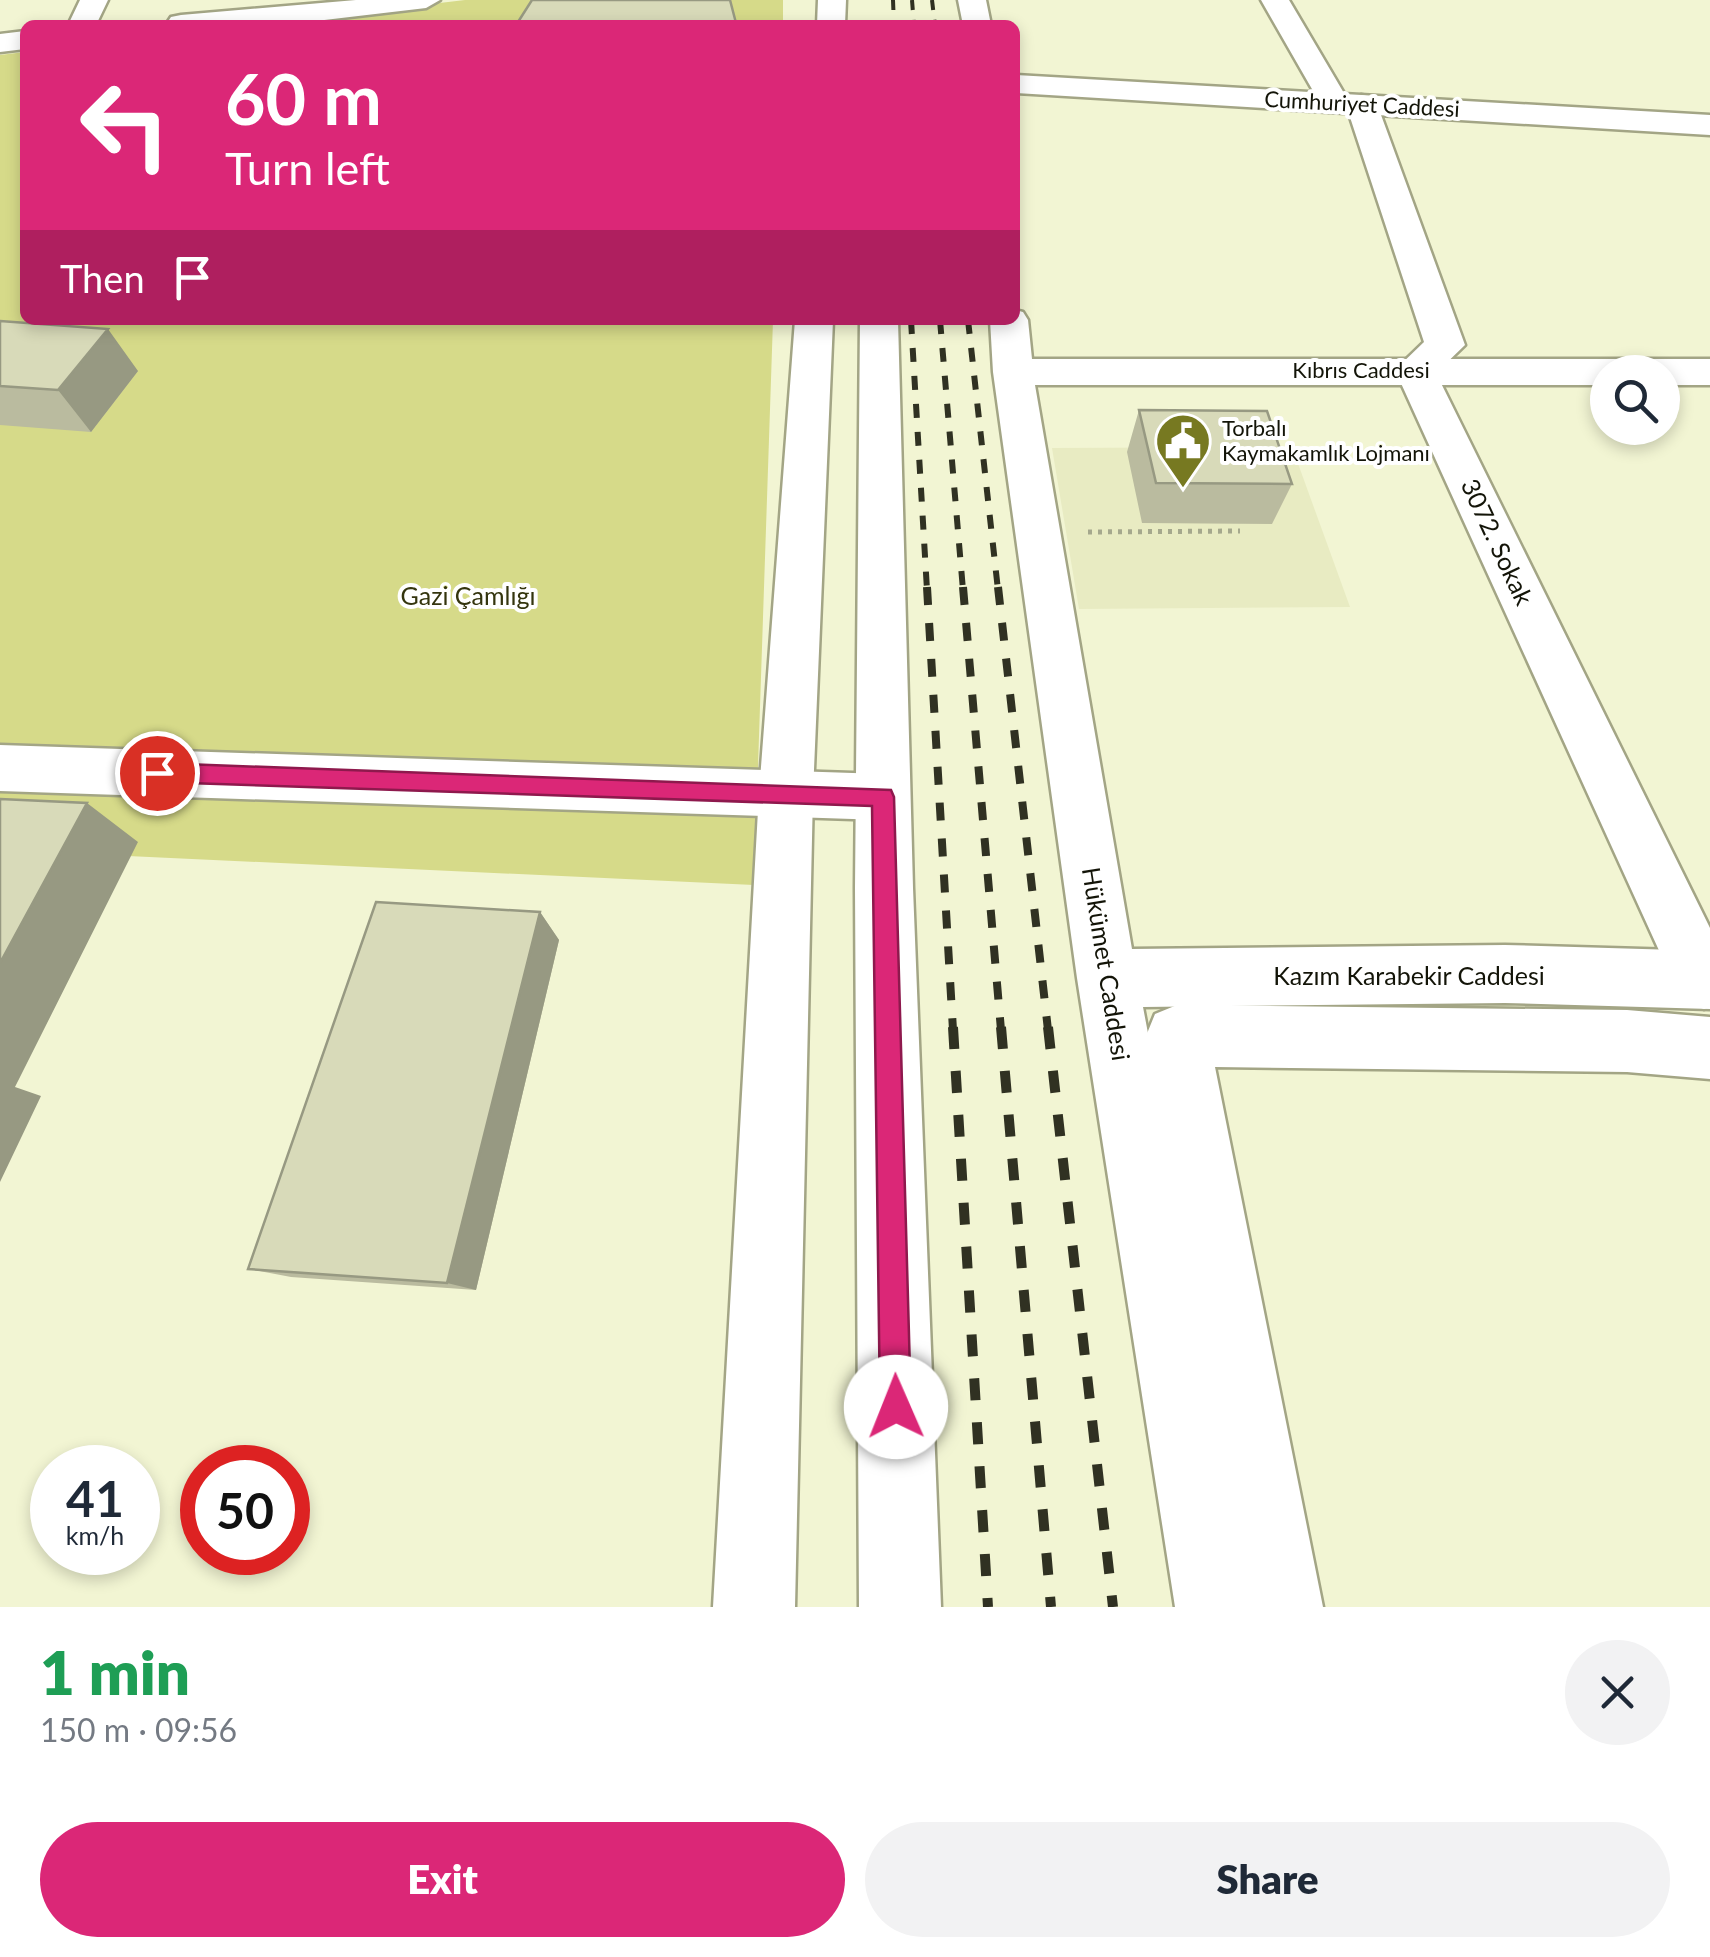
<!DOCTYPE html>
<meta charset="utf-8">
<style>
:root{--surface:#fff;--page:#f2f2f3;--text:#1f2937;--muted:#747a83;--accent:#db2777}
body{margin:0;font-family:Lato,sans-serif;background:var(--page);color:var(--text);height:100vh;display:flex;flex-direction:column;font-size:38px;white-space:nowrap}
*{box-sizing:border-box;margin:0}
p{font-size:32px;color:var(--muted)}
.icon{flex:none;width:55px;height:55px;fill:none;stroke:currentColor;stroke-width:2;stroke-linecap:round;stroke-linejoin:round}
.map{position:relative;height:1607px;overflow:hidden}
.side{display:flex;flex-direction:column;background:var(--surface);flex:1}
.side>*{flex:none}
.top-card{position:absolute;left:20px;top:20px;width:1000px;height:305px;border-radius:15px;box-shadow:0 5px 15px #0003;background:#db2777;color:#fff;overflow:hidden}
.buttons{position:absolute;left:1590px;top:355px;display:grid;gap:20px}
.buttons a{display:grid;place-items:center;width:90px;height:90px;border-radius:50%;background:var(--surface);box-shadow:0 5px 15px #0003;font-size:50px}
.speed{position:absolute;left:30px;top:1445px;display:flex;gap:20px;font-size:50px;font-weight:700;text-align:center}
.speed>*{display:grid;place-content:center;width:130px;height:130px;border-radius:50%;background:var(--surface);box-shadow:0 5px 15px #0003;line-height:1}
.speed small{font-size:25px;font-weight:400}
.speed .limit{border:15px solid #d22;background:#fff;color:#111}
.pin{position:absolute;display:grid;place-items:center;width:85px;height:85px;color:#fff;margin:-42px;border:5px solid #fff;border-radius:50%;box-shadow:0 2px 10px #0007}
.me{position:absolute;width:110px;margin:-55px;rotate:359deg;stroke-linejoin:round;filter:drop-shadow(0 0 8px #0008)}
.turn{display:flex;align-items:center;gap:35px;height:210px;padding:0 40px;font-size:45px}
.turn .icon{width:130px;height:130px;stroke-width:2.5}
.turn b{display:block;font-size:70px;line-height:85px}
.then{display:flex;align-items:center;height:95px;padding:0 40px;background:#0003;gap:20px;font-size:38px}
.round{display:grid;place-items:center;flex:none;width:105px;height:105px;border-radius:52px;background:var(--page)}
.summary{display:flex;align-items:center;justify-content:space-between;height:170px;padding:0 40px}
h1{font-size:60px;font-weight:800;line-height:75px;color:#1e9e55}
.action{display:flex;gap:20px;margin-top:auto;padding:20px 40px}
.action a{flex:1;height:115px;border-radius:60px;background:var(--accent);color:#fff;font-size:40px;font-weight:800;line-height:115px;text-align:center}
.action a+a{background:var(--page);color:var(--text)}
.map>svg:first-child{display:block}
.built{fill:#e8ebc2}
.green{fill:#d6da89}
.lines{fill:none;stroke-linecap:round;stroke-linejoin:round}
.minor-casing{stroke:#a3a585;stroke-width:5}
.major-casing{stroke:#a3a585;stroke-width:5}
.path{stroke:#a5a88d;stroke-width:5;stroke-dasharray:4 6;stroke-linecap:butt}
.minor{fill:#fff;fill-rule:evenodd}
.major{fill:#fff;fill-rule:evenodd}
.rail-far3{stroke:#303122;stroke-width:4;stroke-dasharray:10 10;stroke-linecap:butt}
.rail-far2{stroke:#303122;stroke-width:6;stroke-dasharray:14 14;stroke-linecap:butt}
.rail-far1{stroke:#303122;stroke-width:8;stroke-dasharray:18 18;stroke-linecap:butt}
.rail{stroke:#303122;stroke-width:10;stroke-dasharray:22 22;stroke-linecap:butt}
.wall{fill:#babb9f}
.shaded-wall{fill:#979982}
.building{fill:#d8dab9;stroke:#979982;stroke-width:2.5}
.route{fill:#db2777;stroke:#8e194d;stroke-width:2.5}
.labels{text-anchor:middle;stroke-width:8;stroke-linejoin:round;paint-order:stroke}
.far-street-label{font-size:22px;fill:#131408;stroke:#fff}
.far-poi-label{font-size:22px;fill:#131408;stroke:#fff;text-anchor:start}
.street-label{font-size:25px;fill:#131408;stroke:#fff}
.park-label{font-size:25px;fill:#34350e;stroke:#fff}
</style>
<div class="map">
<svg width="1710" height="1607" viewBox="0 0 1710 1607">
<rect width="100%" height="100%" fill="#f2f5d3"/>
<path class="built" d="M1292,447l58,160 -271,2 -27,-161z"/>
<path class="green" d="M465,0h318v25h-529z
M25,52v268h748l-19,565 -754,-35v-795z"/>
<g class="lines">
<g class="minor-casing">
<path id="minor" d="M80,0h28l-12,25h-28z
M1261,0h28l59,100 13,-5 11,2 5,7 88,241 -29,28 274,555v79l-6,2 -22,-8 -287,-631 29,-28 -77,-234 -12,4 -11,-2z
M0,745l883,29 19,6 8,17 -8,17 -19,6 -883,-29z
M1177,1005l450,5 83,7v62l-83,-7 -412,-5 108,540h-82l-95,-571 9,-22z"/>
</g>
<g class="major-casing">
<path id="major" d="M356,0h84l-14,8 -144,17 -115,-2 4,-6 10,-2z
M818,0h28l-1,25h-28z
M958,0h28l5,25h-28z
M25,31v18l-25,3v-18z
M1015,75l695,40v20l-695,-42z
M1015,310l8,2 5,8 4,39h678v26h-48v-13h-54v13h-573l97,564 373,-4 205,6v58l-205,-6 -362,4 114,600h-82l-98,-629 -84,-606 -3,-52h25z
M795,320h38l-20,473 -18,814h-82l46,-814z
M860,320h38l15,568 28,719h-82l-4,-719z"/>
</g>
<path class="path" d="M1088,532l152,-1"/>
<use href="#minor" class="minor"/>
<use href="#major" class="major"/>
<path class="rail-far3" d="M893,0l1,25
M912,0l2,25
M932,0l3,25"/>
<path class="rail-far2" d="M911,320l16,270
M940,320l23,270
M968,320l30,270"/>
<path class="rail-far1" d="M927,587l26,443
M963,587l38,443
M998,587l50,443"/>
<path class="rail" d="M953,1027l35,580
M1001,1027l50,580
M1048,1027l65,580"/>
</g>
<path class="wall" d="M0,321l138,50 -47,61 -91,-7z
M1139,410l153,74 -20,40 -130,-1 -15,-71z
M540,912l19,28 -83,350 -185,-13 -43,-8z"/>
<path class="shaded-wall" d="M108,329l30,42 -47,61 -33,-42z
M87,803l51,39 -123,245 26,9 -41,86v-219z
M540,912l19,28 -83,350 -29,-7z"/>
<path class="building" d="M532,0h198l6,23 -1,2h-216l-1,-3z
M0,321l108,8 -50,61 -58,-4z
M1139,410l128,1 25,73 -136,-1z
M0,799l87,4 -87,160z
M376,902l164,10 -93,371 -199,-14z"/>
<path class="route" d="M157,763l734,27 3,7 17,610 -4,11 -11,5 -12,-5 -4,-11 -8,-601 -715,-24 -11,-9z"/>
<defs>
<g id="civic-pin" transform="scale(2.875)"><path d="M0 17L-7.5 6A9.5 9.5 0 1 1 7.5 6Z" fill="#777921" stroke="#fff"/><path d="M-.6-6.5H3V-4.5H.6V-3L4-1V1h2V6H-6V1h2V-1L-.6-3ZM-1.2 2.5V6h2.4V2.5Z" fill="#fff"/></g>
</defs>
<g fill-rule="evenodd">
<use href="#civic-pin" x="1183" y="441"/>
</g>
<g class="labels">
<g class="far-street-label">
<text transform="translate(1362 104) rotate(3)" y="8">Cumhuriyet Caddesi</text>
<text x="1361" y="378">Kıbrıs Caddesi</text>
</g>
<g class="far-poi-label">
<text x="1222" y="436">Torbalı<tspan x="1222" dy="25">Kaymakamlık Lojmanı</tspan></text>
</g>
<g class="street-label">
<text transform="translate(1497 542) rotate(65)" y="9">3072. Sokak</text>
<text transform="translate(1106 964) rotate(81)" y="9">Hükümet Caddesi</text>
<text x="1409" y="985">Kazım Karabekir Caddesi</text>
</g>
<g class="park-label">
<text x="468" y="605">Gazi Çamlığı</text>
</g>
</g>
</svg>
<div class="buttons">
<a><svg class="icon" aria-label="search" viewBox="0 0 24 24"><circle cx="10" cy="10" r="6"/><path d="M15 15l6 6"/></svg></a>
</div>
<div class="speed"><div>41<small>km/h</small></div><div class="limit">50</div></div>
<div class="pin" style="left:157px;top:773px;background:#d93025"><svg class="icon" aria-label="arrive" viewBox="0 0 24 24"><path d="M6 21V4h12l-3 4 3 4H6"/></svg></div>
<svg class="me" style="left:896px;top:1407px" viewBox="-20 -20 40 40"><circle r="19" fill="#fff"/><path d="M0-13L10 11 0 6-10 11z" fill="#db2777"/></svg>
<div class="top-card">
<div class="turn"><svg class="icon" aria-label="left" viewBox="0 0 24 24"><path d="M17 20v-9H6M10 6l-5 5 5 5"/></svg><div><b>60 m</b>Turn left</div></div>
<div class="then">Then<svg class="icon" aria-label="arrive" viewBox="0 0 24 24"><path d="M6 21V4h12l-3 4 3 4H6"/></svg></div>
</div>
</div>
<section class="side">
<div class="summary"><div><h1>1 min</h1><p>150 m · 09:56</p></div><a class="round"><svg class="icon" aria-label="close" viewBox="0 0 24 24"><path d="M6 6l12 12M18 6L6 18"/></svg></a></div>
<div class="action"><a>Exit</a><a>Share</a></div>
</section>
